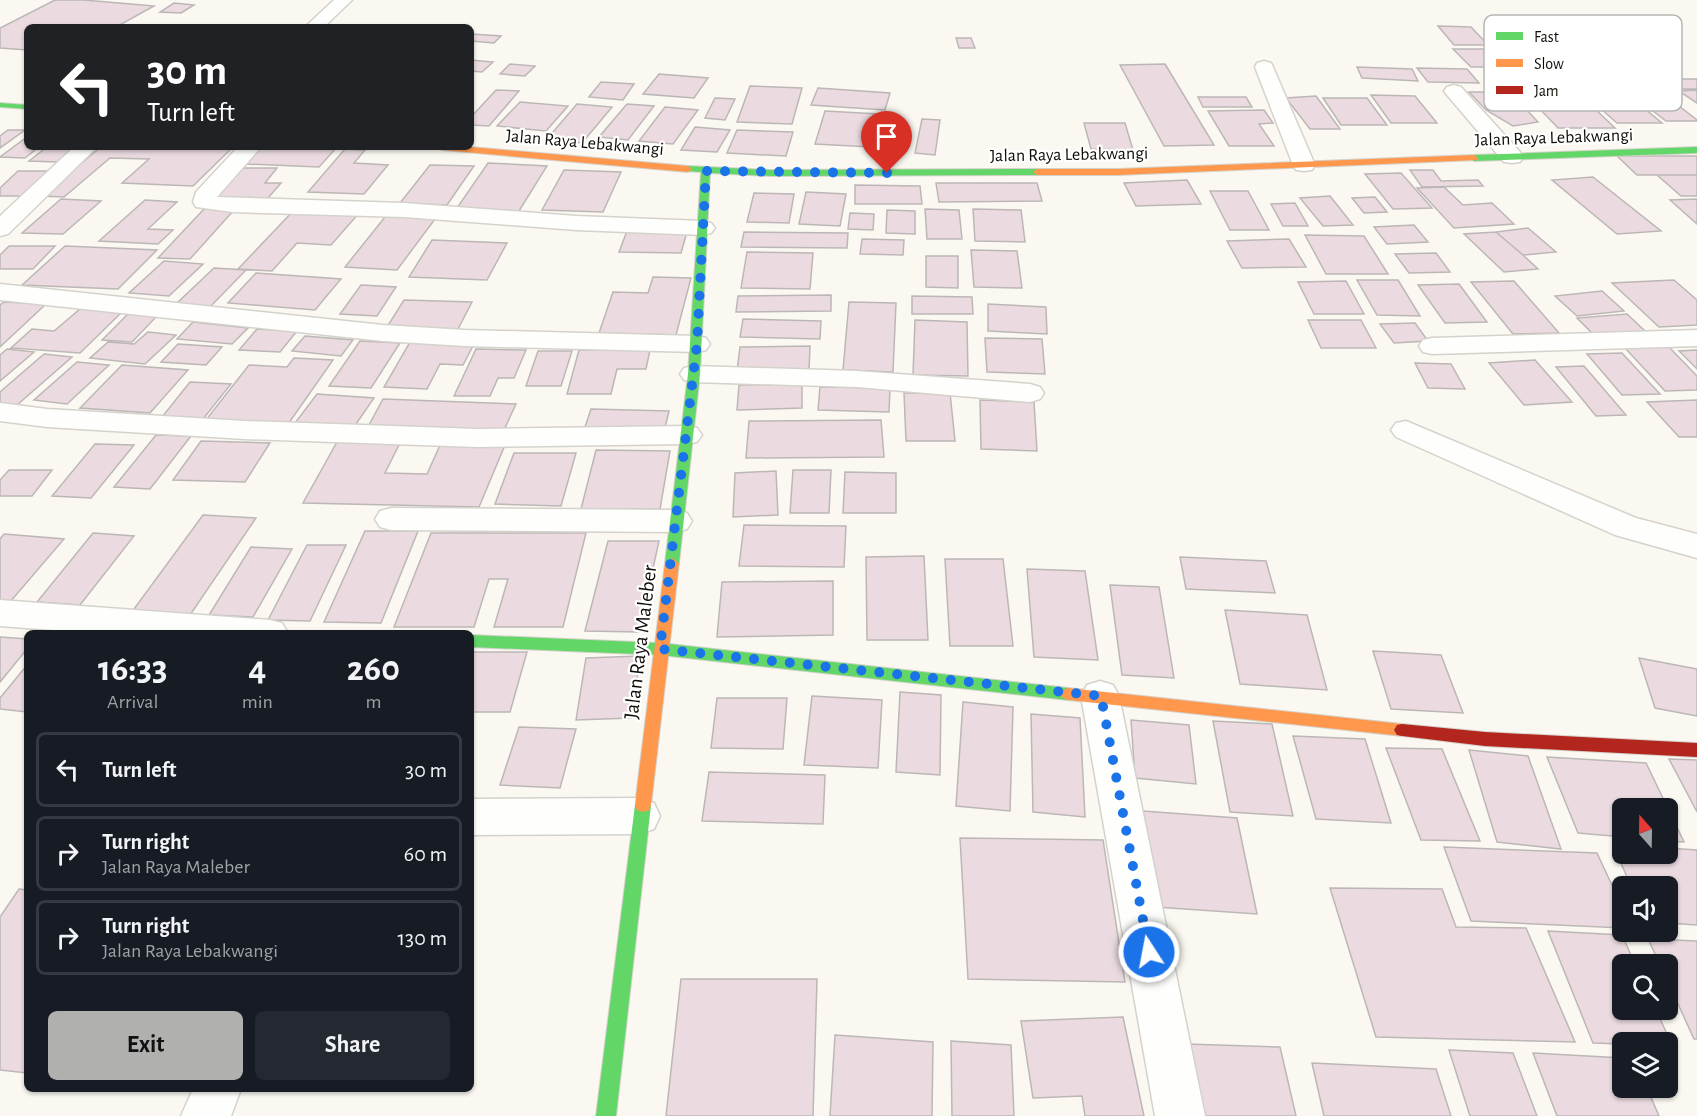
<!DOCTYPE html>
<style>
:root{--surface:#171b24;--page:#242831;--text:#f1f3f6;--muted:#9ea1a6;--line:#363941;--accent:#b0b0af}
body{margin:0;font-family:"Alegreya Sans",sans-serif;background:var(--page);color:var(--text);height:100vh;display:flex;flex-direction:column;font-size:22px;white-space:nowrap}
*{box-sizing:border-box;margin:0}
p{font-size:20px;color:var(--muted)}
.icon{flex:none;width:33px;height:33px;fill:none;stroke:currentColor;stroke-width:2;stroke-linecap:round;stroke-linejoin:round}
.map{position:relative;flex:1;overflow:hidden}
.details{position:absolute;left:24px;top:630px;width:450px;height:462px;display:flex;flex-direction:column;background:var(--surface);border-radius:9px;box-shadow:0 2px 4px #0004}
.details>*{flex:none}
.banner{position:absolute;left:24px;top:24px;width:450px;height:126px;border-radius:9px;box-shadow:0 2px 4px #0004;background:#202124;color:#fff;overflow:hidden}
.needle{width:39px;rotate:340deg}
.tools{position:absolute;left:1612px;top:798px;display:grid;gap:12px}
.tools a{display:grid;place-items:center;width:66px;height:66px;border-radius:9px;background:var(--surface);box-shadow:0 2px 4px #0004;font-size:30px}
.pin{position:absolute;display:grid;place-items:center;width:51px;height:51px;color:#fff;margin:-62px -26px;border-radius:50% 50% 50% 0;rotate:-45deg;box-shadow:0 0 6px #0007}
.pin .icon{rotate:45deg}
.me{position:absolute;width:66px;margin:-33px;rotate:349deg;stroke-linejoin:round;filter:drop-shadow(0 0 4px #0008)}
.turn{display:flex;align-items:center;gap:21px;height:126px;padding:0 24px;font-size:27px}
.turn .icon{width:78px;height:78px;stroke-width:2.5}
.turn b{display:block;font-size:42px;line-height:51px}
.eta{display:flex;justify-content:space-evenly;align-items:center;height:102px;text-align:center}
.eta b{font-size:36px;font-weight:600;line-height:42px}
.action{display:flex;gap:12px;margin-top:auto;padding:12px 24px}
.action a{flex:1;height:69px;border-radius:9px;background:var(--accent);color:#111;font-size:24px;font-weight:600;line-height:69px;text-align:center}
.action a+a{background:var(--page);color:var(--text)}
ul{padding:0;list-style:none}
li{display:flex;align-items:center;gap:18px;height:75px;margin:0 12px 9px;padding:0 12px;border:3px solid var(--line);border-radius:9px}
li div{flex:1}
li b{display:block;font-size:22px}
li em{font-style:normal}
.map>svg:first-child{display:block}
.building{fill:#ebdbe0;stroke:#bcb7b6;stroke-width:1.5}
.lines{fill:none;stroke-linecap:round;stroke-linejoin:round}
.street-casing{stroke:#d4d2cb;stroke-width:3}
.fast-casing{stroke:#d4d2cb;stroke-width:2}
.slow-casing{stroke:#d4d2cb;stroke-width:2}
.jam-casing{stroke:#d4d2cb;stroke-width:2}
.street{fill:#fefefd;fill-rule:evenodd}
.fast{fill:#63d668;fill-rule:evenodd}
.slow{fill:#ff974d;fill-rule:evenodd}
.jam{fill:#b3261e;fill-rule:evenodd}
.route{stroke:#1a73e8;stroke-width:10;stroke-dasharray:0 18}
.labels{text-anchor:middle;stroke-width:4.5;stroke-linejoin:round;paint-order:stroke}
.far-street-label{font-size:18px;fill:#0f0d06;stroke:#fff}
.street-label{font-size:21px;fill:#0f0d06;stroke:#fff}
.key{fill:#fff;stroke:#b7b6b4;stroke-width:1.5}
.key-label{font-size:16px;fill:#0f0d06}
</style>
<div class="map">
<svg width="1697" height="1116" viewBox="0 0 1697 1116">
<rect width="100%" height="100%" fill="#faf8f1"/>
<path class="building" d="M55,0h29l70,6 -38,21h-89v23l-27,-2v-20z
M174,3l20,2 -13,8 -21,-1z
M1438,26l33,1 17,18h-34z
M471,34l30,2 -7,7 -23,-2z
M956,38h15l4,10h-16z
M1453,49h32l11,11 18,7h-43z
M471,60l22,2 -11,10 -11,-1z
M510,64l25,2 -10,10 -25,-2z
M1165,64l49,81 -50,1 -44,-81z
M1357,67l55,2 6,12 -56,-3z
M1417,68l50,1 12,14 -51,-1z
M659,74l49,4 -14,20 -51,-4z
M1667,79h30v10h-18z
M601,82l33,2 -11,16 -34,-3z
M750,86l52,2 -10,36 -55,-2z
M818,88l72,5 -5,17 -74,-5z
M1657,89l40,31v1h-31l-40,-31z
M496,90l23,1 -30,35 -18,-1v-8z
M1697,90v13l-18,-12z
M1469,92h41l28,30 -25,4 -27,-16z
M1371,95l44,1 22,27h-46z
M1316,96l24,33h-30l-24,-31z
M1198,97h48l6,10h-49z
M715,98l20,1 -10,21 -20,-2z
M1323,98h44l20,27h-46z
M1591,100h43l28,23h-45z
M520,102l48,4 -22,25 -49,-5z
M577,104l35,3 -30,36 -36,-3z
M627,104l27,2 -26,34 -29,-3z
M665,107l33,3 -25,34 -34,-3z
M1538,107h55l22,21h-57z
M1264,110l9,13 -14,1 15,22h-45l-21,-35z
M825,111l54,3 -7,33 -57,-3z
M922,119l18,1 -5,35 -20,-2z
M1084,123h41l8,27 -42,-1z
M695,127l35,3 -13,22 -36,-2z
M8,130h17l-25,18v-12z
M737,130l56,2 -7,24 -59,-3z
M27,137v10h12l-14,11 -25,-1z
M47,147h30l-19,15 -29,-1z
M101,147h132l-40,39 -71,-3 27,-24 -39,-1 -46,39 -23,-1z
M262,147h75l-18,20 -74,-3z
M345,149l20,1 -11,13 34,2 -24,29 -56,-2z
M1617,156h80v19h-60z
M488,163l59,3 -28,45 -62,-3z
M430,165l44,1 -27,39 -47,-2z
M242,168h35l-12,15h16l-13,15 -54,-1z
M564,170l57,2 -18,40 -61,-2z
M1410,170h23l8,11 37,-1 5,6 -61,1z
M18,171h31l-28,25h-21v-8z
M1401,173l31,35 -39,1 -28,-35z
M1657,175h40v21h-16z
M1593,177l68,54 -44,3 -65,-54z
M1187,180l14,24 -65,2 -12,-23z
M936,183h101l5,18 -103,1z
M855,185l65,1 2,18h-67z
M1444,187l19,18 29,-2 22,21 -60,4 -37,-40z
M1210,191h38l21,39h-39z
M806,192l40,2 -6,32 -41,-2z
M754,193l40,1 -5,29 -42,-1z
M1330,196l23,29 -30,1 -23,-28z
M1375,197l12,15 -23,1 -12,-15z
M61,199l40,2 -38,33 -41,-1z
M1697,199v25l-27,-24z
M145,200l32,2 -29,27 25,1 -15,14 -59,-3z
M1295,203l13,23h-25l-12,-22z
M296,208l64,4 -29,33 -34,-2 -25,28 -34,-2z
M204,209l30,1 -44,49 -32,-1z
M925,209l34,1 3,29h-35z
M973,209l48,1 4,32 -50,-1z
M887,210l28,1v23l-29,-1z
M389,212l49,3 -41,55 -52,-3z
M850,213l24,1 -1,16 -25,-1z
M1414,225l14,17 -41,2 -13,-17z
M1528,228l28,24 -33,3 -27,-23z
M627,231l60,1 -6,21 -62,-1z
M744,232l104,1 -1,15 -106,-1z
M1496,232l27,23 15,14 -34,3 -40,-38z
M1305,235l59,1 24,38h-62z
M862,239l42,1 -1,15 -43,-1z
M1289,239l17,28 -64,1 -15,-27z
M432,240l75,3 -20,37 -78,-3z
M9,246h46l-22,23h-33v-14z
M65,246l92,4 -39,39 -96,-4z
M971,250l46,1 5,37 -48,-1z
M747,252l66,1 -3,36 -69,-1z
M1436,253l14,19 -41,1 -14,-19z
M926,256h32v32l-32,-1z
M164,261l39,3 -34,32 -40,-3z
M214,268l32,2 -37,38 -34,-3z
M256,273l85,6 -26,31 -87,-7z
M653,277l38,1 -15,57 -77,-2 14,-41 35,1z
M1357,280h41l22,36 -43,-1z
M1674,280l23,20v25l-38,2 -47,-44z
M1346,281l18,33h-50l-16,-32z
M1514,281l45,52 -46,1 -42,-52z
M1459,284l28,38 -42,1 -27,-38z
M361,285l35,2 -19,29 -37,-2z
M1602,291l22,20 -47,5 -22,-20z
M831,295v16l-95,1 2,-16z
M912,296l60,1 1,17h-61z
M404,300l68,2 -14,27 -71,-2z
M4,302l42,2 -46,43v-42z
M849,302l47,1 -3,69 -50,-2z
M988,304l58,3 1,27 -59,-3z
M80,309l43,2 -43,42 -69,-5 21,-19 22,2z
M128,314l29,2 -25,26 -30,-2z
M1627,314l21,20 -51,4 -20,-20z
M743,319l78,2 -1,18 -80,-2z
M915,320l52,2 1,54 -55,-1z
M1308,320h53l15,28h-55z
M193,322l55,6 -16,16 -55,-5z
M1415,323l13,18 -34,2 -14,-19z
M257,329l40,2 -17,21 -41,-2z
M148,332l28,3 -31,29 -55,-6 18,-16 26,2z
M305,336l48,4 -12,16 -49,-5z
M985,338l57,1 3,35 -58,-2z
M360,341l40,2 -29,45 -42,-2z
M410,342l64,2 -11,21 -23,-1 -13,25 -43,-2z
M178,344l44,3 -16,18 -45,-3z
M810,346l-1,24 -72,1 3,-24z
M1668,346l29,30v14l-32,1 -40,-43z
M7,349l27,3 -34,29v-26z
M476,349l50,1 -12,28h-16l-8,18h-36z
M579,350h71l-4,19h-29l-6,25h-44z
M1697,350v19l-18,-18z
M538,351h34l-11,35h-35z
M1622,353l38,41 -38,1 -35,-41z
M44,354l28,3 -55,48 -17,-2v-11z
M294,358l39,2 -49,70 -82,-5 47,-60 38,2z
M1535,360l37,42 -48,3 -35,-42z
M77,362l32,3 -42,39 -33,-4z
M1415,363l36,1 14,25 -37,-1z
M122,365l66,5 -38,43 -70,-5z
M1584,366l42,49 -30,1 -40,-49z
M190,382l41,2 -28,35 -41,-2z
M802,384v24l-65,2 2,-25z
M820,387l70,1 -1,24 -71,-2z
M904,393h46l5,48h-49z
M317,394l57,4 -20,29 -59,-4z
M383,399l133,5 -12,26 -135,-5z
M980,400l54,2 3,49 -56,-2z
M1697,400v37h-18l-32,-35z
M591,409l78,2 -5,21 -80,-2z
M881,420l3,37 -138,1 3,-37z
M342,433l62,2 -19,38 42,1 14,-31 64,2 -26,62 -176,-4z
M156,435l35,1 -41,53 -36,-2z
M201,441l69,2 -25,39 -72,-2z
M95,444l39,1 -43,53 -39,-2z
M596,450l74,1 -10,58h-79z
M514,453h62l-15,53 -66,-2z
M9,470h43l-20,26h-32v-16z
M793,470h38l-2,43h-39z
M776,471l2,44 -45,2 2,-44z
M845,472l51,1v40h-53z
M203,515l53,3 -68,100 -57,-5z
M744,525l102,1 -2,41 -105,-1z
M365,531h53l-37,92 -57,-1z
M93,533l41,3 -54,69 -43,-3z
M431,533h155l-23,94h-69l14,-48h-19l-15,48h-80z
M4,534l60,5 -54,63 -10,-1v-62z
M608,541h51l-20,91 -54,-1z
M307,545h39l-36,76 -42,-1z
M251,547l41,2 -39,68 -44,-2z
M924,556l4,84h-61l-1,-83z
M1180,557l86,4 9,32 -89,-4z
M945,559h58l10,87h-63z
M1027,569l58,2 13,89 -64,-3z
M833,581v54l-116,2 5,-55z
M1110,585l49,2 15,91 -52,-3z
M1225,610l82,5 20,75 -87,-6z
M0,637l27,2v10l-27,33z
M1373,651l68,4 22,58 -72,-4z
M471,652h56l-17,60h-39z
M640,656l-8,62 -56,2 10,-62z
M1639,658l58,11v47l-42,-8z
M27,665v47l-27,-3v-11z
M900,692l41,3 -1,80 -44,-3z
M812,696l70,4 -4,68 -74,-3z
M717,698h70l-4,51 -72,-1z
M963,702l50,5 -3,104 -54,-5z
M1031,714l49,4 5,99 -52,-5z
M1131,720l58,5 7,59 -61,-6z
M1213,721l59,3 21,92 -63,-4z
M519,727l57,2 -16,59 -60,-3z
M1293,736l72,3 26,84 -75,-4z
M1386,748l56,1 38,92 -59,-1z
M1469,750l59,6 33,93 -64,-7z
M1547,757l99,6 38,79 -16,-1v-33h-45v29l-45,-4z
M1669,759l28,1v52z
M709,772l116,3 -2,49 -121,-3z
M1143,811l94,7 20,96 -101,-7z
M960,838l143,2 22,142 -157,-3z
M1613,845l10,1v8h45v-6l29,2v75l-29,-2v-37h-37z
M1444,847l153,6 26,56v19l-152,-7z
M1330,888l112,1 14,38 70,1 49,114 -199,-5z
M19,889l8,1v183l-27,-3v-153z
M1548,931l74,4 13,29h-12v46h33l17,37h-5v-5h-45v2l-30,-1z
M1648,939l49,2v98h-3l-26,-57v-18h-8z
M681,979h136l-4,137h-147z
M1123,1017l21,99h-59l-3,-20 -49,2 -12,-77z
M835,1035l98,7 -1,74h-102z
M951,1041l60,4 3,71h-62z
M1186,1044l94,3 16,69h-97z
M1449,1050l64,3 24,63h-67z
M1533,1053l90,5v30h24l12,28h-102z
M1312,1063l124,6 15,47h-127z"/>
<g class="lines">
<g class="street-casing">
<path id="street" d="M334,0h18l-28,27h-19z
M1264,61l7,2 2,4 42,98 -3,5 -8,1 -8,-1 -3,-5 -38,-98 2,-4z
M1454,85l7,2 59,65 3,5 -3,5 -8,1 -8,-1 -57,-67 -3,-4 3,-4z
M74,147h23l-89,87 -8,2v-20z
M238,147h23l-44,50 187,6 172,13 127,5 8,2 4,5 -4,5 -8,2 -127,-5 -172,-13 -172,-5 -36,-5 -3,-5 3,-10z
M0,284l383,41 82,5 232,6 9,2 4,6 -4,6 -9,2 -232,-6 -82,-5 -383,-41z
M1697,330v16l-265,8 -9,-2 -4,-6 4,-6 9,-2z
M694,366l163,5 173,13 10,3 4,6 -4,6 -10,3 -173,-15 -163,-5 -10,-2 -4,-6 4,-6z
M0,403l47,6 198,12 233,8 209,-3 10,2 5,7 -5,7 -10,2 -209,3 -233,-8 -198,-12 -47,-6z
M1406,421l230,97 61,16v24l-82,-23 -219,-98 -5,-7 5,-7z
M391,508l285,2 11,3 5,8 -5,8 -11,3 -285,-2 -11,-3 -5,-8 5,-8z
M0,600l270,20 12,3 6,10h-196l-92,-7z
M1100,681l13,4 6,11 86,420h-50l-74,-420 6,-11z
M640,798l14,5 6,13 -6,13 -14,5 -169,1v-36z
M193,1089h48l-10,27h-50z"/>
</g>
<g class="fast-casing">
<path id="fast" d="M0,103l27,2v4l-27,-2z
M1697,147v6l-223,8 -4,-3 4,-3z
M688,166l83,4 266,-1 4,3 -4,3 -266,1 -61,-3 -10,201 -21,189 -7,5 -7,-5 23,-189 13,-202 -16,-1v-4z
M471,635l189,8 408,45 5,2 3,4 -3,4 -5,2 -408,-45 -189,-8z
M643,798l6,2 2,5 -35,311h-20l39,-311 2,-5z"/>
</g>
<g class="slow-casing">
<path id="slow" d="M438,147h33l217,19 4,3 -4,3 -246,-22z
M1474,155l4,3 -1,2 -359,15h-81l-4,-3 4,-3h81z
M672,558l7,5 -28,242 -2,5 -6,2 -6,-2 -2,-5 30,-242z
M1068,688l334,36 5,1 3,5 -3,5 -5,1 -334,-36 -5,-2 -3,-4 3,-4z"/>
</g>
<g class="jam-casing">
<path id="jam" d="M1402,724l83,8 212,11v14l-212,-11 -83,-10 -5,-1 -3,-5 3,-5z"/>
</g>
<use href="#street" class="street"/>
<use href="#fast" class="fast"/>
<use href="#slow" class="slow"/>
<use href="#jam" class="jam"/>
</g>
<g class="lines">
<path class="route" d="M887,173l-181,-2 -9,173 -37,305 441,47 48,256"/>
</g>
<g class="labels">
<g class="far-street-label">
<text transform="translate(1554 137) rotate(-2)" y="6">Jalan Raya Lebakwangi</text>
<text transform="translate(585 142) rotate(5)" y="6">Jalan Raya Lebakwangi</text>
<text transform="translate(1069 154) rotate(-1)" y="6">Jalan Raya Lebakwangi</text>
</g>
<g class="street-label">
<text transform="translate(640 642) rotate(-83)" y="7">Jalan Raya Maleber</text>
</g>
</g>
<rect x="1484" y="15" width="198" height="96" rx="9" class="key"/>
<rect x="1496" y="32" width="27" height="8" fill="#63d668"/>
<rect x="1496" y="59" width="27" height="8" fill="#ff974d"/>
<rect x="1496" y="86" width="27" height="8" fill="#b3261e"/>
<g class="key-label">
<text x="1534" y="42">Fast</text>
<text x="1534" y="69">Slow</text>
<text x="1534" y="96">Jam</text>
</g>
</svg>
<div class="tools">
<a><svg class="needle" viewBox="-14 -14 28 28"><path d="M0-13l5 13h-10z" fill="#e53935"/><path d="M0 13l5-13h-10z" fill="#9ea1a6"/></svg></a>
<a><svg class="icon" aria-label="sound" viewBox="0 0 24 24"><path d="M4 9h4l5-4v14l-5-4H4zM17 9q2 3 0 6"/></svg></a>
<a><svg class="icon" aria-label="search" viewBox="0 0 24 24"><circle cx="10" cy="10" r="6"/><path d="M15 15l6 6"/></svg></a>
<a><svg class="icon" aria-label="layers" viewBox="0 0 24 24"><path d="M12 4l9 5-9 5-9-5zM3 14l9 5 9-5"/></svg></a>
</div>
<div class="pin" style="left:887px;top:173px;background:#d93025"><svg class="icon" aria-label="arrive" viewBox="0 0 24 24"><path d="M6 21V4h12l-3 4 3 4H6"/></svg></div>
<svg class="me" style="left:1149px;top:952px" viewBox="-20 -20 40 40"><circle r="17" fill="#1a73e8" stroke="#fff" stroke-width="3"/><path d="M0-11L8 9 0 5-8 9z" fill="#fff"/></svg>
<div class="banner">
<div class="turn"><svg class="icon" aria-label="left" viewBox="0 0 24 24"><path d="M17 20v-9H6M10 6l-5 5 5 5"/></svg><div><b>30 m</b>Turn left</div></div>
</div>
<section class="details">
<div class="eta">
<div><b>16:33</b><p>Arrival</p></div>
<div><b>4</b><p>min</p></div>
<div><b>260</b><p>m</p></div>
</div>
<ul>
<li><svg class="icon" aria-label="left" viewBox="0 0 24 24"><path d="M17 20v-9H6M10 6l-5 5 5 5"/></svg><div><b>Turn left</b></div><em>30 m</em></li>
<li><svg class="icon" aria-label="right" viewBox="0 0 24 24"><path d="M7 20v-9h11M14 6l5 5-5 5"/></svg><div><b>Turn right</b><p>Jalan Raya Maleber</p></div><em>60 m</em></li>
<li><svg class="icon" aria-label="right" viewBox="0 0 24 24"><path d="M7 20v-9h11M14 6l5 5-5 5"/></svg><div><b>Turn right</b><p>Jalan Raya Lebakwangi</p></div><em>130 m</em></li>
</ul>
<div class="action"><a>Exit</a><a>Share</a></div>
</section>
</div>
